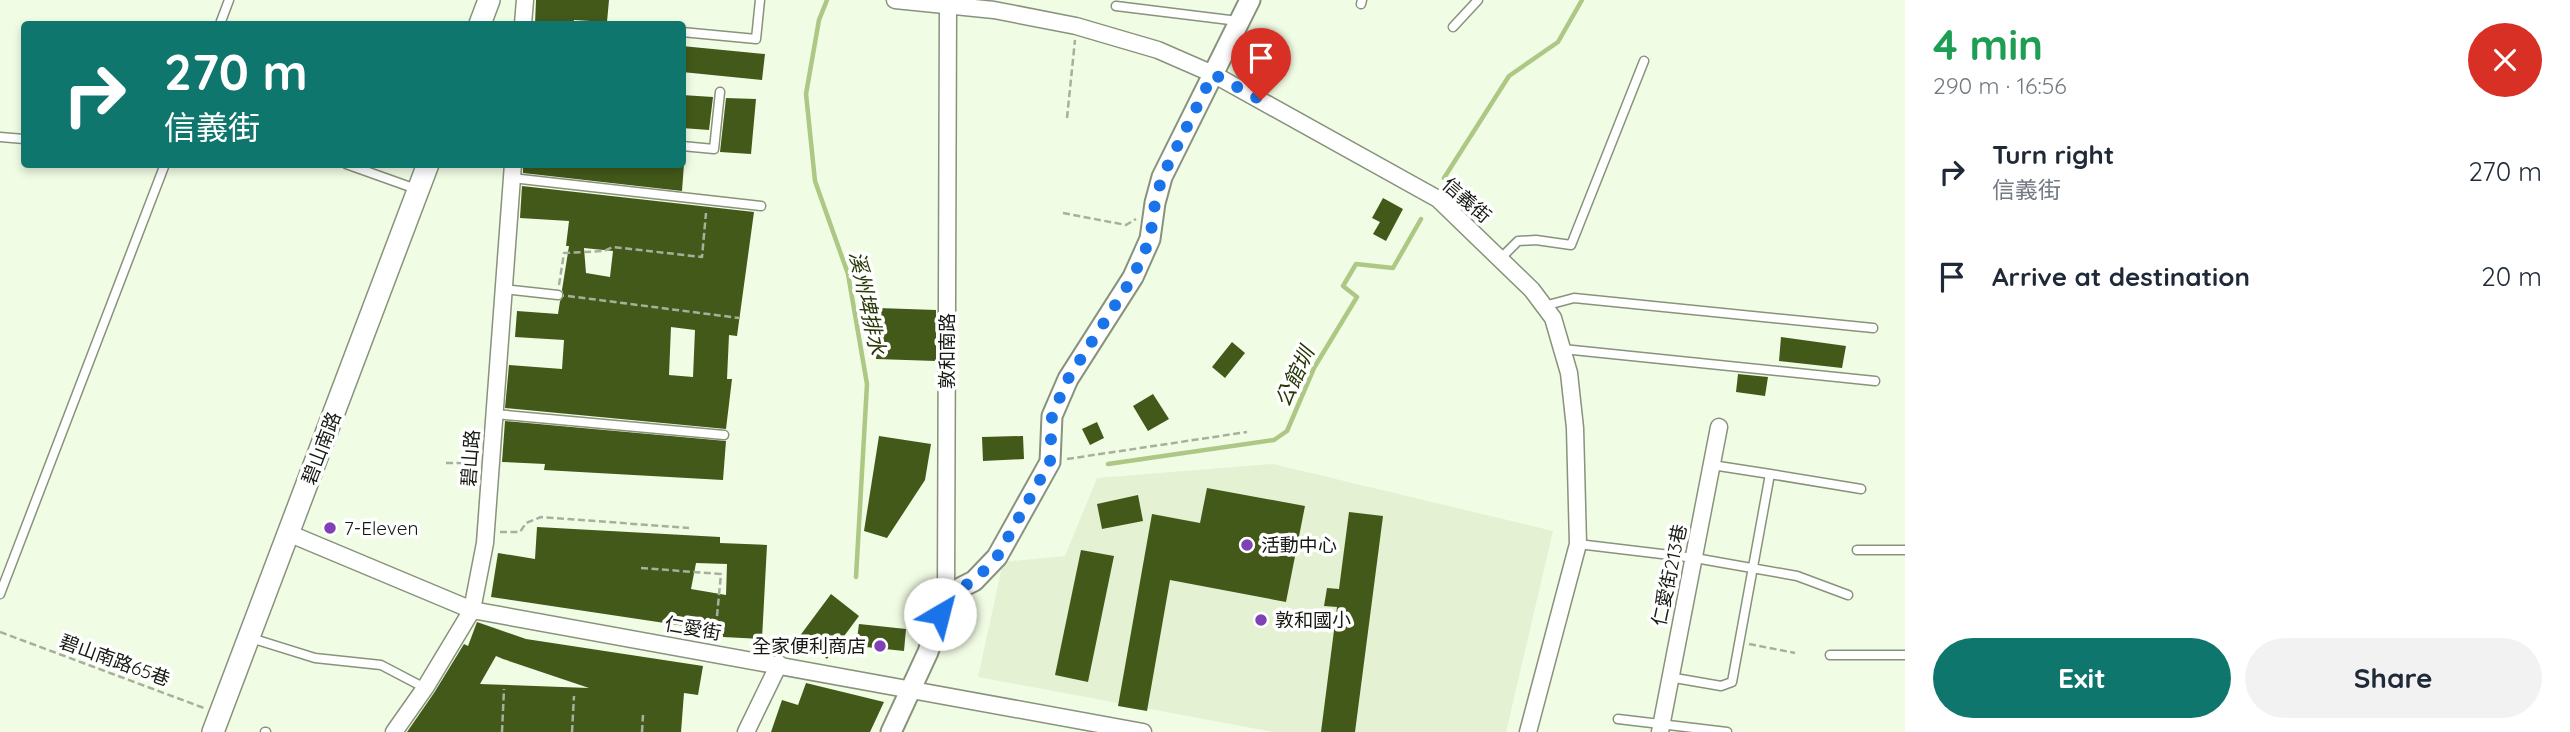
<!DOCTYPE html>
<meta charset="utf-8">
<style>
:root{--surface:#fff;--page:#f2f2f3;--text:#1f2937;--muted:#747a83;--accent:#0f766e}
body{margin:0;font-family:Quicksand,"Noto Sans TC",sans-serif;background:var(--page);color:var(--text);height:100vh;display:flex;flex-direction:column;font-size:26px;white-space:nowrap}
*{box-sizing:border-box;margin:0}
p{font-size:23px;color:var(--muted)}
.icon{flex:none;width:38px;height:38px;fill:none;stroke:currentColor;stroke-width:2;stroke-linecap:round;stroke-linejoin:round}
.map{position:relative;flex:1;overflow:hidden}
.drawer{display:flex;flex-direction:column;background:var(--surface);width:665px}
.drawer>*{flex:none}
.guide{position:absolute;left:21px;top:21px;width:665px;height:147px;border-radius:7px;box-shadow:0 4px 10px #0003;background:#0f766e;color:#fff;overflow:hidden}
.pin{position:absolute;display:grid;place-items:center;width:60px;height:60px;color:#fff;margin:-72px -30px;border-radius:50% 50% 50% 0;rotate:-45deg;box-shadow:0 0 7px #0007}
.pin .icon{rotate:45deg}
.me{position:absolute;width:77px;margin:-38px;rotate:37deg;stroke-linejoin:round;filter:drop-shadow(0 0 5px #0008)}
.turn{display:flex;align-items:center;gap:24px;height:147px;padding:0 28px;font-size:32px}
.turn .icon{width:91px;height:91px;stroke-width:2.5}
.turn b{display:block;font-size:49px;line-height:60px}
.round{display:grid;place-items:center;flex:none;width:74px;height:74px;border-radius:37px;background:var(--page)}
.headline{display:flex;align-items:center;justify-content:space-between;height:119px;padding:0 28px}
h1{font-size:42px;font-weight:700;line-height:52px;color:#1e9e55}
.button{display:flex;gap:14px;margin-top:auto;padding:14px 28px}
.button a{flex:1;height:80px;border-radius:42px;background:var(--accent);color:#fff;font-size:28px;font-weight:700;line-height:80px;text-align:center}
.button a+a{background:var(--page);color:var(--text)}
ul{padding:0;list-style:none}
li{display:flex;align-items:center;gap:21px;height:105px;padding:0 28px}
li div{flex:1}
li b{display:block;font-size:26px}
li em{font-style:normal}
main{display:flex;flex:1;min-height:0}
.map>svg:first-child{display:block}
.built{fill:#e4f1d2}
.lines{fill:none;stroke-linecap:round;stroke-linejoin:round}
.stream{stroke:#adc785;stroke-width:4.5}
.building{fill:#43591a;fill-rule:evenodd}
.service-casing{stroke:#88927c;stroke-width:11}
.minor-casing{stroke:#88927c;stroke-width:19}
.tertiary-casing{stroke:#88927c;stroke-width:23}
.secondary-casing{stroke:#88927c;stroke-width:24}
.path{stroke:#a7af9d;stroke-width:2.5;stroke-dasharray:7 3.5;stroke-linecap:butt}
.service{stroke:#fff;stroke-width:8}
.minor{stroke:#fff;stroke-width:16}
.tertiary{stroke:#fff;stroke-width:19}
.secondary{stroke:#fff;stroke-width:21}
.route{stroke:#1a73e8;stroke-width:12;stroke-dasharray:0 21.6}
.poi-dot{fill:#8141b6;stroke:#fff;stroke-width:2.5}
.labels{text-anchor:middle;stroke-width:7;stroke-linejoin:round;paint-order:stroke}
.street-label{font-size:19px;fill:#161a12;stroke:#fff}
.poi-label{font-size:19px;fill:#161a12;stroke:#fff;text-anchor:start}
.water-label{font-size:21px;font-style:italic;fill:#273706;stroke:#fff}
</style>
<main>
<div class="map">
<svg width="1905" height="732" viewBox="0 0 1905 732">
<rect width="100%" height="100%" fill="#f1fce4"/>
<path class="built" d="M1273,464l280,67 -47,201h-233l-295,-55 25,-115 62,-6 32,-78z"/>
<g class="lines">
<path class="stream" d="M827,0l-8,20 -13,74 9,87 33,93 19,110 -11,193
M1444,178l65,-102 49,-34 24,-42
M1108,464l166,-24 13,-9 27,-63 43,-71 -14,-11 13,-22 37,4 28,-49"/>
</g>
<path class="building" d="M536,0h73l-2,22 -33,-2 -1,4h-38z
M682,46l83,8 -3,26 -80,-8z
M682,95l31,2 -4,33 -27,-2z
M726,98l30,1 -5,55 -31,-2z
M523,164h161l-2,27 -159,-18z
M522,186l232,26 -17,124 -8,-1 -2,44h5l-6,50 -221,-21 4,-43 53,4 2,-29 -49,-3 2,-26 41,3 2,-13 4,-5 -2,-6 7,-44h-3l3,-25 -49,-3zM584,248l29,3 -3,26 -24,-4zM671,327l24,3 -2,47 -24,-2z
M1383,198l20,11 -17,32 -13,-7 7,-12 -8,-4z
M878,308l58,2v51l-60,-2z
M1781,337l65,9 -4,22 -63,-7z
M1232,342l13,11 -20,25 -13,-11z
M1738,374l30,3 -3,19 -29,-4z
M1153,394l16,25 -21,12 -15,-25z
M505,421l221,20 -3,39 -179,-10 1,-6 -43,-2z
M1097,422l7,16 -14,7 -8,-16z
M879,436l52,8 -6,36 -38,58 -23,-7z
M1023,436l1,23 -41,2 -1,-24z
M1207,488l98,18 -19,96 -116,-22 -23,131 -29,-5 34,-192 48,9z
M1138,495l5,26 -41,8 -5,-25z
M1349,512l34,4 -28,216h-34l16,-125 -13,-1 3,-18 12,1z
M537,527l183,10v6l47,2 -5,94 -39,-2v-2l-26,-4 1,-3 -207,-31 7,-44 37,6zM696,563l31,1 -1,31 -35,-6z
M1081,550l33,6 -26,126 -33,-7z
M831,594l28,22 -32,43 -28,-22z
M477,622l49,17 177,27 -5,29 -14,-2 -3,39h-274l27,-39 30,-49 4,2zM496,656l7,3 86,29 -109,-4z
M859,624l47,5 -2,22 -48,-5z
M806,683l78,19 -14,30h-99l11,-32 16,5z"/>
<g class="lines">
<g class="service-casing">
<path id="service" d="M1361,4l1,-4
M1116,6l122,15
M220,24l9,-24
M1453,27l25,-27
M682,32l74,7 4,-39
M0,137l24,2
M682,146l32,3 6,-57
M346,164l70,25
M512,178l249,28
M1501,258l17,-17 18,-1 35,5 73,-184
M504,289l54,6
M1544,306l30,-8 299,30
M1563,349l312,32
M495,414l229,21
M1712,465l58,9
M1578,544l117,14 102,18 51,19
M1857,550h48
M0,594l165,-430
M251,638l64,20 66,7 44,23
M1830,655h75
M1669,677l52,9 11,-4 38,-208 91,15
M1618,719l109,13
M265,732h1"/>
</g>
<g class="minor-casing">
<path id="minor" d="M895,0l99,10 82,16 82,24 55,24 225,125 94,91 21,28 16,55 6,55 3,116 -50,188
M523,24l2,-24
M288,533l184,77 671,122
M946,595l2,-590
M394,732l31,-44 47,-78 13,-67 28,-379
M746,732l33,-68
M1660,732l59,-305"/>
</g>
<g class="tertiary-casing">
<path id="tertiary" d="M891,732l37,-80 18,-57 28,-14 23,-24 53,-95 2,-46 16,-37 65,-102 17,-38 5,-36 7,-26 88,-177"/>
</g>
<g class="secondary-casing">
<path id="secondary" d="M480,24l9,-24
M213,732l215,-568"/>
</g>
<path class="path" d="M1067,118l8,-78
M1063,213l63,12 10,-6
M559,285l5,-32 40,-2 9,-4 89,10 4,-44
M568,296l171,22
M1067,459l180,-27
M446,463h29
M500,532h20l6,-9 15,-6 148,11
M641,568l80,6 -6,63
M0,632l204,76
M1749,644l46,9
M502,732l2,-43
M572,732l2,-36
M642,732l1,-17"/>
<use href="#service" class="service"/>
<use href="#minor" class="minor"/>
<use href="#tertiary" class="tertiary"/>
<use href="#secondary" class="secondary"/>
</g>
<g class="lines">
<path class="route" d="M940,614l6,-19 28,-14 23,-24 53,-95 2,-47 16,-36 65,-102 17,-38 5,-36 7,-26 51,-103 48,26"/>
</g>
<g class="poi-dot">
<circle cx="330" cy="528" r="7"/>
<circle cx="1247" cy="545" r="7"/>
<circle cx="1261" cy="620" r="7"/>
<circle cx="880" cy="646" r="7"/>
</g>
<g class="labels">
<g class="street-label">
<text transform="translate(1467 200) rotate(41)" y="7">信義街</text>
<text transform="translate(947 351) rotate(-90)" y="7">敦和南路</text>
<text transform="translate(321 448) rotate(-69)" y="7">碧山南路</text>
<text transform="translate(470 458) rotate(-86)" y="7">碧山路</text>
<text transform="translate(1669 575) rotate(-78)" y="7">仁愛街213巷</text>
<text transform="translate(693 628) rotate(10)" y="7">仁愛街</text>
<text transform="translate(115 660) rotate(20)" y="7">碧山南路65巷</text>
</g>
<g class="poi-label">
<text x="344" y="535">7-Eleven</text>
<text x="1261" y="552">活動中心</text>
<text x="1275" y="627">敦和國小</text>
<text x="866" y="653" text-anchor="end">全家便利商店</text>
</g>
<g class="water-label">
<text transform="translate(867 303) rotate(78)" y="7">溪州埤排水</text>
<text transform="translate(1295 377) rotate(-65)" y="7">公館圳</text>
</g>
</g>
</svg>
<div class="pin" style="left:1261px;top:100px;background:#d93025"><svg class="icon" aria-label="arrive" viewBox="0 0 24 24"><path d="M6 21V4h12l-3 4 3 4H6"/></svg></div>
<svg class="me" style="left:940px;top:614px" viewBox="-20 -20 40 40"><circle r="19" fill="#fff"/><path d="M0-13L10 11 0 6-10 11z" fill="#1a73e8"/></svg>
<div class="guide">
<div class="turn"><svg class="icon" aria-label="right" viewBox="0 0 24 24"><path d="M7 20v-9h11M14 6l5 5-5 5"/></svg><div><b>270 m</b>信義街</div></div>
</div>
</div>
<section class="drawer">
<div class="headline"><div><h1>4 min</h1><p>290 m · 16:56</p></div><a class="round" style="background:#d93025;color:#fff"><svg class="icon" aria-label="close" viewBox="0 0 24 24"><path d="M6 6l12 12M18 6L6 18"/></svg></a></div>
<ul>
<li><svg class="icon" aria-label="right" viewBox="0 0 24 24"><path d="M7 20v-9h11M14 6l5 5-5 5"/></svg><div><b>Turn right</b><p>信義街</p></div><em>270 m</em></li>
<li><svg class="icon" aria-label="arrive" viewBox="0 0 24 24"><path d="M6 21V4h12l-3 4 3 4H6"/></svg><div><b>Arrive at destination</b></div><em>20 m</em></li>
</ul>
<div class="button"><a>Exit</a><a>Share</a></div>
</section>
</main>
